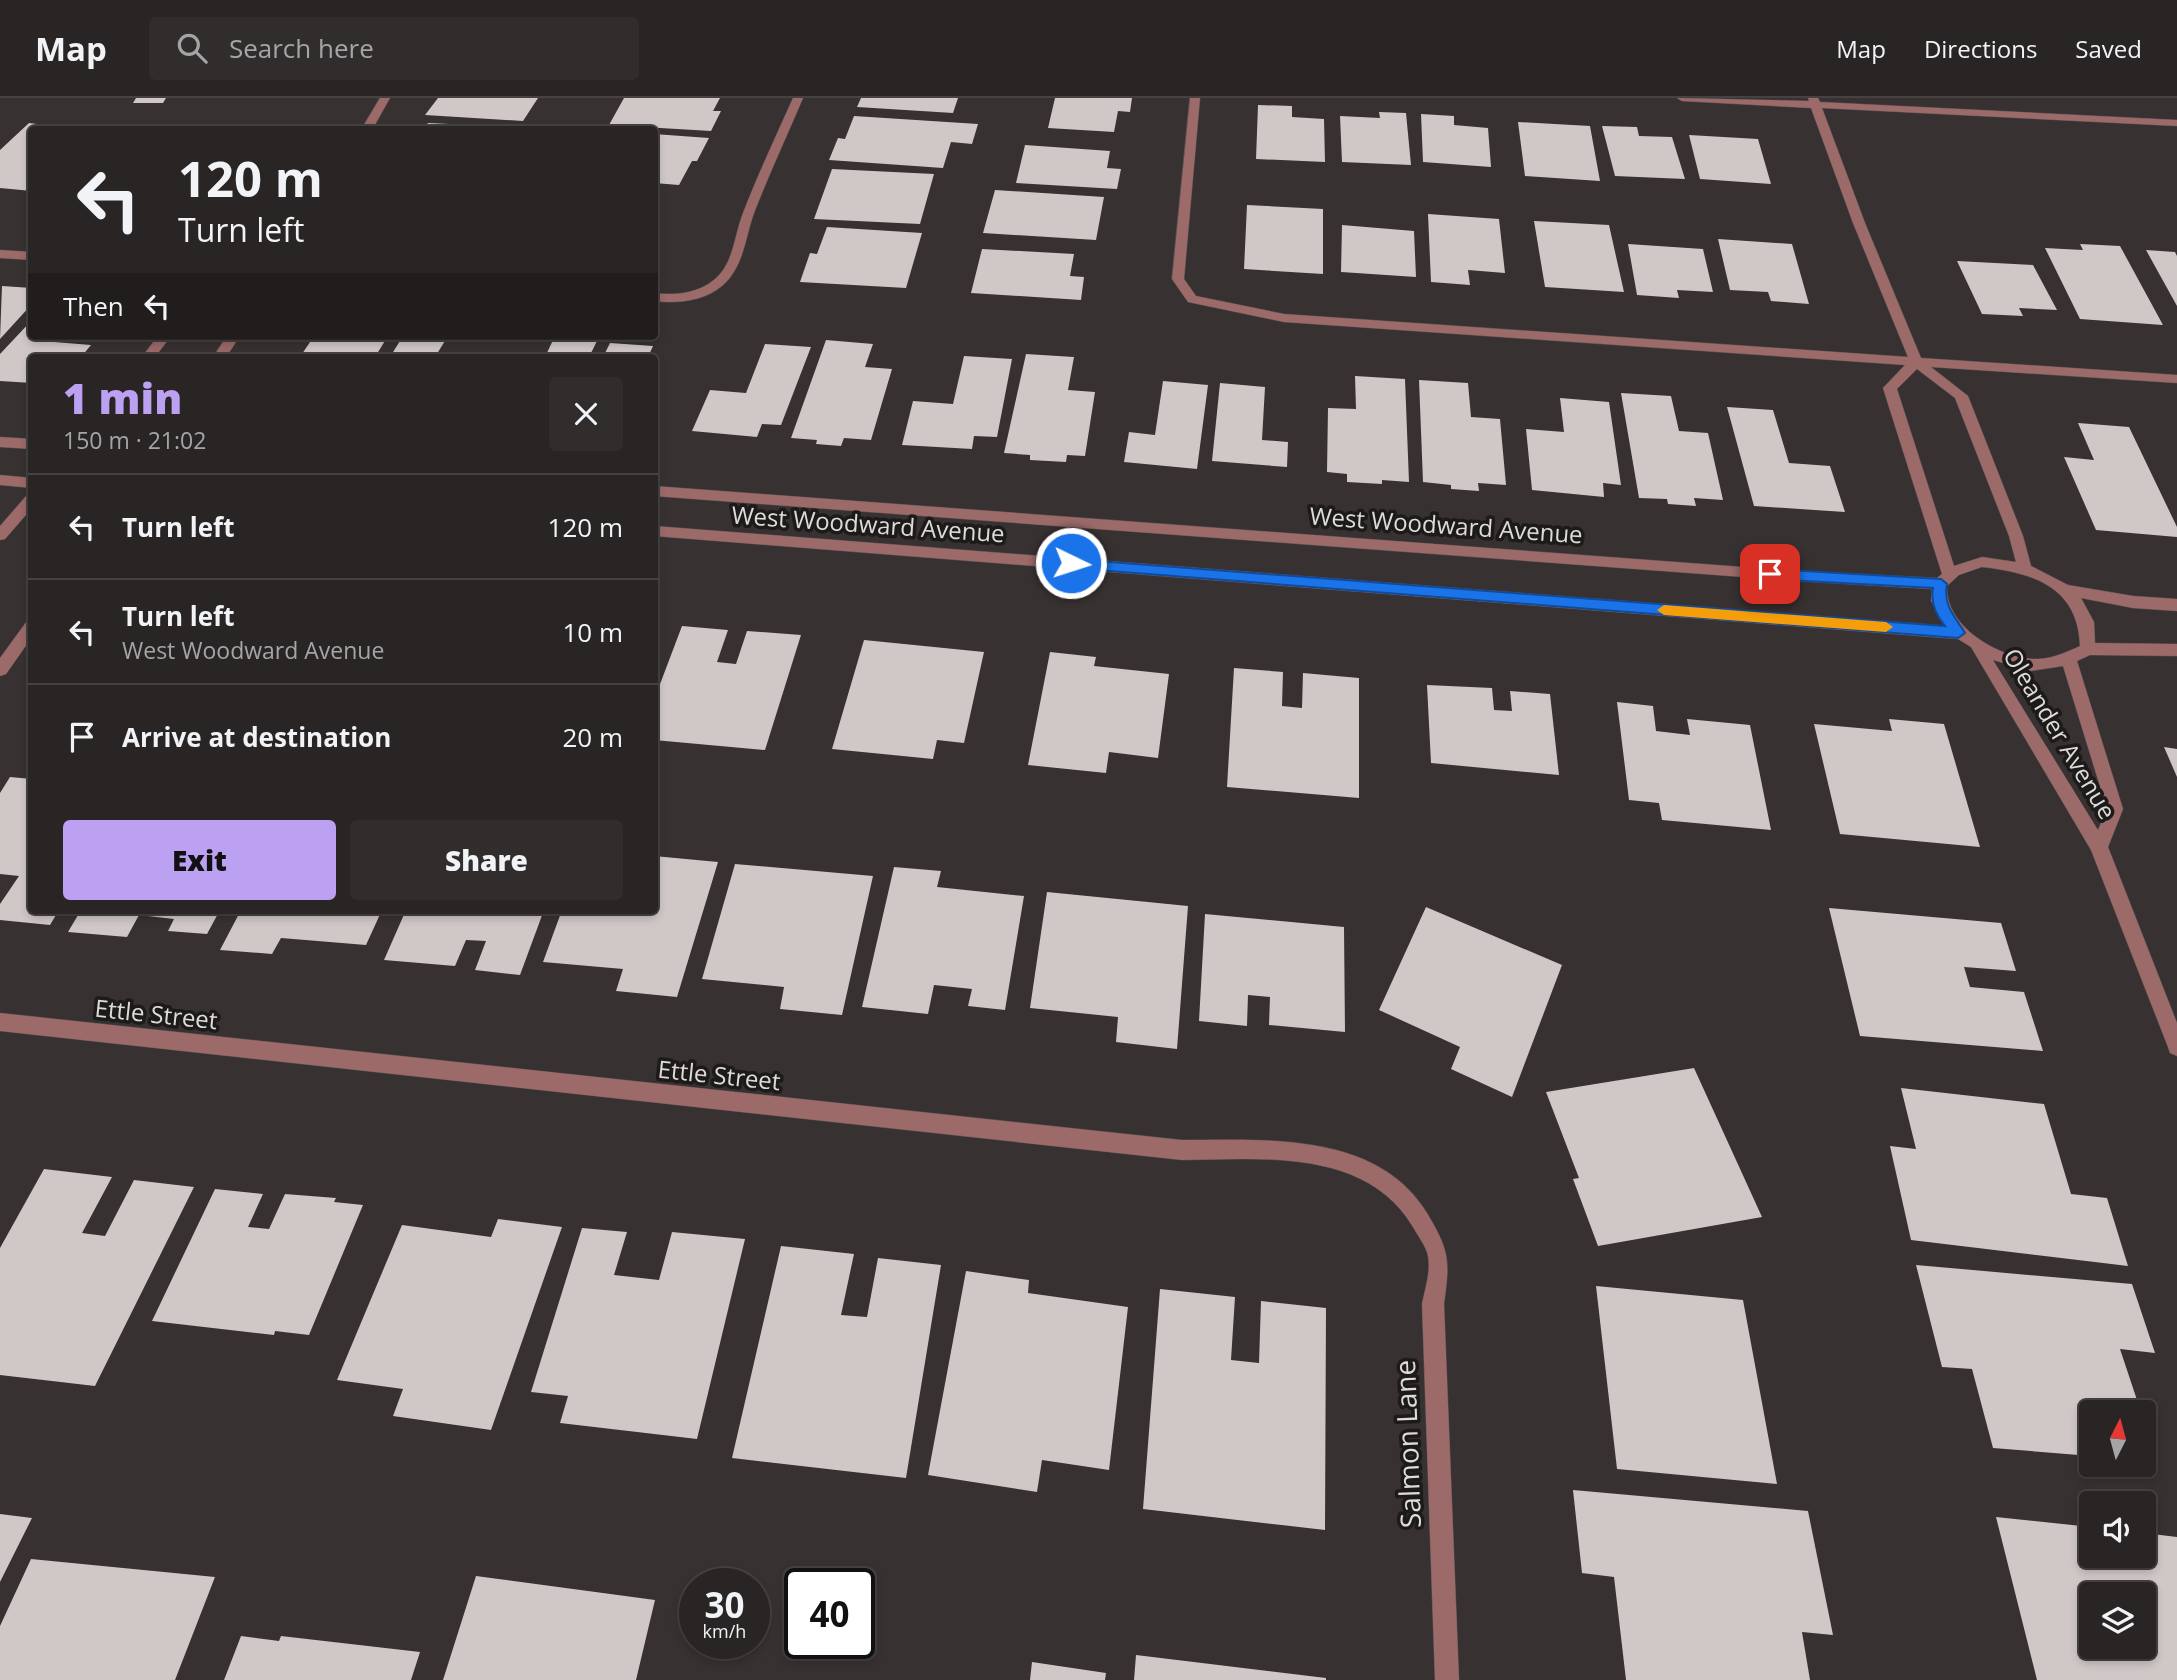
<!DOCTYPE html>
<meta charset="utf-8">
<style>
:root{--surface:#2a2525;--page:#322d2d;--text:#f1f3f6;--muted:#a5a5a7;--line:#464242;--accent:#bca0f2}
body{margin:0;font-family:"Open Sans",sans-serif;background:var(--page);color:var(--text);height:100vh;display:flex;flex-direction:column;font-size:26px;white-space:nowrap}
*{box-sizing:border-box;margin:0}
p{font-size:23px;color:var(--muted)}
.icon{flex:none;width:38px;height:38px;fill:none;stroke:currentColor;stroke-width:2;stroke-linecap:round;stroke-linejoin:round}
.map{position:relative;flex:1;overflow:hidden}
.side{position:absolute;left:28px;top:256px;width:630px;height:560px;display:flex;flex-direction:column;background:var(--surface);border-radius:7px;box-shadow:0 4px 10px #0003,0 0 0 2px var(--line)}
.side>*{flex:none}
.top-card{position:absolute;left:28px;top:28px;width:630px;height:214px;border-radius:7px;box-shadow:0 4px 10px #0003,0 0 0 2px var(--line);background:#2a2525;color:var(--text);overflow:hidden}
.needle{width:46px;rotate:6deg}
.buttons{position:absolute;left:2079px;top:1302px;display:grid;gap:14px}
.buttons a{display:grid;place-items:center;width:77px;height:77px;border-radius:7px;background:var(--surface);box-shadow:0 4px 10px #0003,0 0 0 2px var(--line);font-size:35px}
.speed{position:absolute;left:679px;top:1470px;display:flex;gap:14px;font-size:35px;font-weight:700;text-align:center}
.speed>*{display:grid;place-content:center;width:91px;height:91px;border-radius:50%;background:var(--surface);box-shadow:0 4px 10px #0003,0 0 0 2px var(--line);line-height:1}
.speed small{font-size:18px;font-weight:400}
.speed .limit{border:4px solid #111;border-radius:10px;background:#fff;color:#111}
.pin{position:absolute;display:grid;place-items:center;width:60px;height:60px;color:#fff;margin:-30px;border-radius:14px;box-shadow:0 4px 10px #0006}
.me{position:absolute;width:77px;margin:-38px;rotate:94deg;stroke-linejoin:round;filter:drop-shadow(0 0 5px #0008)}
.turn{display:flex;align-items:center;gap:24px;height:147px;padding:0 35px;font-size:32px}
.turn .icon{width:91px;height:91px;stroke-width:2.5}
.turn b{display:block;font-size:49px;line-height:60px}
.then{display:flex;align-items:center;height:66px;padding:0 35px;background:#0003;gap:14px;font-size:26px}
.round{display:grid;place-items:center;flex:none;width:74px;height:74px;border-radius:7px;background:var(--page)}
.head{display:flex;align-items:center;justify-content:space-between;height:119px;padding:0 35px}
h1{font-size:42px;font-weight:800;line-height:52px;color:var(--accent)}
.action{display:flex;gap:14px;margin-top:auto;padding:14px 35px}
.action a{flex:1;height:80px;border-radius:7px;background:var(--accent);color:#111;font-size:28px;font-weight:800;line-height:80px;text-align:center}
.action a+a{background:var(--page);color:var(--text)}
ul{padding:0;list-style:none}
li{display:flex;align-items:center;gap:21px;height:105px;padding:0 35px;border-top:2px solid var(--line)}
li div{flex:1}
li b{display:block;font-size:26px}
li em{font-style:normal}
header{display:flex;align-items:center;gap:42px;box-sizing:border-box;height:98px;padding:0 35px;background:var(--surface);border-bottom:2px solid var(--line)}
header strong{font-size:33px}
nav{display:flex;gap:38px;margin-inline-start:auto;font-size:24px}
.search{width:490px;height:63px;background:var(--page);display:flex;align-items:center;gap:18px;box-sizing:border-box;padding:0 24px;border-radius:7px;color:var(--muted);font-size:26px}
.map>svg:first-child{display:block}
.building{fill:#d0c7c7;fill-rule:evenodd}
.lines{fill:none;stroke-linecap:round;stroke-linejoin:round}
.minor-casing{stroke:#565050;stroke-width:1}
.minor{fill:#9b6a69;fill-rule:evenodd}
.route{fill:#1a73e8;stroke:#114b97;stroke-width:2}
.slow{fill:#f59e0b}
.labels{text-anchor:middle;stroke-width:7;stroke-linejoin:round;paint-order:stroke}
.street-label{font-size:24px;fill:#dfdbdb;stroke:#1d1a1a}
.near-street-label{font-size:28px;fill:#dfdbdb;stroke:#1d1a1a}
</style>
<header>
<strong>Map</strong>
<div class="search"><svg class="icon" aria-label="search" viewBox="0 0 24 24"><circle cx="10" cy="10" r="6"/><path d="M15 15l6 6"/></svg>Search here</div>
<nav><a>Map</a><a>Directions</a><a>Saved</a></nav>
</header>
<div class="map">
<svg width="2177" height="1582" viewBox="0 0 2177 1582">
<rect width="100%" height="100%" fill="#383131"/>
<path class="building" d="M136,0h30l-3,5h-30z
M438,0h100l-15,23 -98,-6z
M624,0h96l-7,13h8l-10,20 -102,-6z
M861,0h97l-5,15 -96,-6z
M1055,0h77l-2,14 -12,-1 -4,21 -66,-4z
M1258,7l34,1v11l32,2 1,43 -69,-3z
M1379,14l27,1 5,52 -69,-3 -2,-46 40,2z
M1421,16l33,2v9l34,3 3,39 -68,-5z
M854,18l124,8 -6,20 -21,-2 -8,26 -114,-8 9,-22 7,1z
M1518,24l72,4 10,55 -75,-5z
M29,25l56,7h-53v61l-32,-3v-38z
M428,25l85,4 -1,3h-89z
M1602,28l35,1 2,9 33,1 13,42 -70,-3z
M654,36l55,4 -12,23h-5l-13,24 -25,-2z
M1689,37l69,4 13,45 -71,-5z
M1025,47l85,6 -3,17 14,1 -4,20 -101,-6z
M832,71l102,5 -14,50 -106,-5z
M995,92l109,7 -8,43 -113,-7z
M1247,107l76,4v65l-79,-5z
M1428,116l71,5 6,54 -37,-3 2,15 -39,-3z
M1534,123l75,4 15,67 -79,-5z
M1342,127l72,6 2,46 -75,-5z
M827,129l95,6 -16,55 -106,-6 10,-29 7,1z
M1718,141l74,5 17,60 -38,-3 -3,-9 -38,-2z
M1628,146l75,5 10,43 -36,-2 2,8 -42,-3z
M2080,146l40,2 43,79 -83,-6 -35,-71 38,2z
M982,151l92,5 -4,22 14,1 -3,23 -110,-7z
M2146,152l29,2 2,4v50z
M1957,163l76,4 24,45 -38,-2 4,8 -41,-2z
M2,188l30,2v16l-32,35z
M32,222v16h28l-6,6 37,3 -10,12h-49v26l-32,-2v-27z
M314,238h74l-13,21h-75z
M403,238h45l-13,21h-45z
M554,240l43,3 -8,16h-44z
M826,242l47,4 -8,23 27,2 -21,71 -27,-2 -3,8 -25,-2 1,-4 -26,-2z
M610,245l43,3 -5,11h-45z
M765,246l46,3 -30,78 -19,-1 -5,13 -65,-6 18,-41 36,3z
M1026,256l48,3 -6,33 27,2 -10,64 -18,-1 -1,7 -36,-2v-5l-26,-2z
M964,258l48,3 -15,78 -23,-1 -2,13 -70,-4 11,-44 40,3z
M1355,278l50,3 4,103 -27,-2v4l-35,-2v-8l-20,-2 1,-64 28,1z
M1419,282l49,3 3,34 29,2 6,66 -28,-2 1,8 -28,-2v-4l-28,-3z
M1163,283l45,4 -11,84 -73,-7 5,-30 26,3z
M1220,285l45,4 -3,53 26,2 -1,25 -75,-6z
M1621,295l50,3 8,35 29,2 15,67 -29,-2 2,8 -28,-2 -1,-5 -28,-1z
M1560,300l49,4 12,83 -18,-2 1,14 -72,-7 -6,-61 38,3z
M1727,309l46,3 16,53 41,3 15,46 -91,-6z
M2078,325l51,4 48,100v10l-81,-7 -32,-73 30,3z
M682,528l46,4 -11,32 19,2 11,-33 54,4 -36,115 -111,-10v-40z
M864,542l120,12 -20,91 -27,-3 -4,19 -101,-10z
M1050,554l46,5 -2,9 75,8 -11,84 -49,-6 -3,21 -78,-8z
M1234,570l49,4 -1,34 20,2 1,-35 56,5v120l-132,-11z
M1427,587l65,3 2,22 18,1 -2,-20 40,3 9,81 -128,-12z
M1617,604l36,4 3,25 34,4 -3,-16 63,6 21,105 -109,-10 -3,-17 -30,-3z
M1889,621l55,5 36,123 -140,-13 -26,-110 78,7z
M2164,649l13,2v28z
M10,679l22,2v131h27l-9,15 -50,-5v-16l19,-28 -19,-2v-81z
M654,758l64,6 -41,135 -61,-6 7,-22 -80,-7 19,-52h92z
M735,766l138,12 -31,139 -62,-6 4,-22 -82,-8z
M894,769l47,4 -4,16 87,9 -19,114 -37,-4 4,-17 -38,-4 -6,29 -66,-7z
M1047,794l141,14 -11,143 -61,-7 2,-25 -88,-9z
M1426,809l136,58 -50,132 -61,-28 9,-22 -81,-37z
M1829,810l172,15 15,48 -52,-4 6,20 54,5 19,59 -183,-15z
M81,812h139l-13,24 -39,-3 6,-12 -35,-4 -12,22 -59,-5z
M241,812h141l-16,35 -85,-7 -9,16 -52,-4z
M406,812h138l-24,65 -45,-5 11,-29 -20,-1 -11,26 -71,-6z
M1205,816l139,13 1,105 -76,-7 1,-28 -22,-2 -1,31 -48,-5z
M1694,970l68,149 -164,29 -25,-67 6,-1 -33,-86z
M1901,990l143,16 27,90 36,4 21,68 -217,-26 -21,-94 26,3z
M44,1071l68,8 -30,56 23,3 29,-56 60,7 -99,199 -95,-11v-127z
M215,1091l48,5 -15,33 21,2 16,-35 51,4 -2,4 29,3 -54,130 -34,-4 -1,4 -122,-14z
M498,1121l64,8 -71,203 -98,-14 10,-27 -66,-9 65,-155 89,12z
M582,1130l45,4 -13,43 45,5 13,-48 73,7 -48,200 -137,-16 8,-27 -37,-4z
M781,1148l73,8 -13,61 26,2 11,-59 63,7 -35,213 -174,-20z
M1916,1167l216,19 23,69 -35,-4 21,63h-50v44l-98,-8 -21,-79 -30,-2z
M966,1173l63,9 -1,13 100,14 -19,163 -67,-10 -5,32 -109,-17z
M1596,1188l147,14 34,184 -160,-15z
M1160,1191l75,8 -4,63 28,3 2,-62 65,7 -1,222 -182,-21z
M2144,1324l13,40 -13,-1z
M1573,1392l235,21 25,124 -31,-3 8,48h-184l-12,-103 -32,-4z
M0,1416l32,4 -32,64z
M1996,1419l95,10v29h53v-23l33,4v143h-140zM2091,1496h53v53h-53z
M31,1461l184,18 -40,103h-175v-54z
M476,1478l179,24 -19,80h-193z
M241,1538l38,5 2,-5 139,16 -9,28h-187z
M1136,1557l190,23v2h-192z
M1032,1564l74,11 -1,7h-75z"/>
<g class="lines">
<g class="minor-casing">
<path id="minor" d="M380,0h10l-18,32h-11z
M793,0h10c-16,38 -34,76 -49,115 -9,25 -10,54 -32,73 -18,15 -45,18 -68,15v-8c24,3 49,0 66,-19 14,-16 15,-41 23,-61 15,-39 33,-77 50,-115z
M1190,0h10l-16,181 12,17 88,18 624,43 -55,-134 -42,-115 -129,-7 -5,-3 132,3 -1,-3h10l2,4 357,18v6l-355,-18 43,115 56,135 256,17v8l-246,-16 37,29 55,140 8,30 37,19 65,11 44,3v12l-44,-3 -52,-10 13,24 1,21 82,1v12l-87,-1 -13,6 46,148 -15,38 69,176v33l-7,-3 -2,-6 -77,-197 -120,-203 -13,-8 -1304,-103v-10l1293,100 -16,-25 1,-12 -135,-8 -1143,-85v-10l1143,85 140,7 5,-4 -59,-186 22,-23 -621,-43 -96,-20 -16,-23zM1917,271l38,29 54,138 7,26 -34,-5 -28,9 -57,-177zM1982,469c52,6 96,20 98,79 -15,7 -31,14 -48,13 -36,-3 -87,-33 -85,-73l12,-11zM1993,562l38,11 32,-5 44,143 -9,21z
M0,152l32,2v8l-32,-2z
M158,238h13l-16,21h-13z
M227,238h13l-14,21h-13z
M0,339l32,2v10l-32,-2z
M0,377l32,3v10l-32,-3z
M32,395v15l-27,31 -5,1v-14l27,-31z
M32,521v18l-26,37 -6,2v-18l27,-37z
M0,915l1182,127c83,0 195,-9 245,73 23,39 23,47 17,91l15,376h-24l-13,-376c3,-15 9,-33 6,-48 -2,-10 -10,-20 -15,-29 -47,-79 -151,-68 -231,-67l-1182,-129z"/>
</g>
<use href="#minor" class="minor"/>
</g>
<path class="route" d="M1071,461l874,67c-9,-11 -15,-23 -12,-38l-163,-9 -7,-5 7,-5 171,10 6,5c-4,22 7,31 18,49l-7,5 -887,-70 -6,-5z"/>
<path class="slow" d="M1664,507l222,17 7,5 -7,5 -222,-17 -7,-5z"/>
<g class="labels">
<g class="street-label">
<text transform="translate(868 427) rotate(4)" y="8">West Woodward Avenue</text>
<text transform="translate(1446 428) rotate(4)" y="8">West Woodward Avenue</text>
<text transform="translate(2059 636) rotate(59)" y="8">Oleander Avenue</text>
<text transform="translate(156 917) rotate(6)" y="8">Ettle Street</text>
<text transform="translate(719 978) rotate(6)" y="8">Ettle Street</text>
</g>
<g class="near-street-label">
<text transform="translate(1408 1346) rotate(-92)" y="10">Salmon Lane</text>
</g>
</g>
</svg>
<div class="buttons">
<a><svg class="needle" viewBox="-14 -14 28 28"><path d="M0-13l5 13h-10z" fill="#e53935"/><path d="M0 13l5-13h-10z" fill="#a5a5a7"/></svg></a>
<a><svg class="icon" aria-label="sound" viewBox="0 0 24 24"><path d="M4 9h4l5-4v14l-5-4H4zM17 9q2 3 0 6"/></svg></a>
<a><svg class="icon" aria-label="layers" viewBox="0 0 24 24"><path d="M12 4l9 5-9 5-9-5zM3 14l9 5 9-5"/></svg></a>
</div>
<div class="speed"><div>30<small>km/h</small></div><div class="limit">40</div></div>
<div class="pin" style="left:1770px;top:476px;background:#d93025"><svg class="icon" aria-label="arrive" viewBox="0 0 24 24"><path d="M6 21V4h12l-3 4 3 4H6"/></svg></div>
<svg class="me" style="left:1071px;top:465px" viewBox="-20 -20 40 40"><circle r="17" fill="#1a73e8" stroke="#fff" stroke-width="3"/><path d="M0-11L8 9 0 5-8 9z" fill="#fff"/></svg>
<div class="top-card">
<div class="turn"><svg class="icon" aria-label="left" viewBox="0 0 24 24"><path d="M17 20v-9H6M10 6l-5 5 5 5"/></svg><div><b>120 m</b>Turn left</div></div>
<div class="then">Then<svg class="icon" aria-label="left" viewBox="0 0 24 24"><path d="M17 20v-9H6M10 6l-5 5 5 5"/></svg></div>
</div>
<section class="side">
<div class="head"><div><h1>1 min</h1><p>150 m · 21:02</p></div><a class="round"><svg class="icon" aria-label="close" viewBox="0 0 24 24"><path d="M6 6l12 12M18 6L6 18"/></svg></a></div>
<ul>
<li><svg class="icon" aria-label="left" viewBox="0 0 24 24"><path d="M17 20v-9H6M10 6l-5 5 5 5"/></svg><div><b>Turn left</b></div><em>120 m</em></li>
<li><svg class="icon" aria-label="left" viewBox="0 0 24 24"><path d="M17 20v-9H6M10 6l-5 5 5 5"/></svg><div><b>Turn left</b><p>West Woodward Avenue</p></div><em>10 m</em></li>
<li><svg class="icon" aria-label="arrive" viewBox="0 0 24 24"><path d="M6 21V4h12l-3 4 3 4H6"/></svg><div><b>Arrive at destination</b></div><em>20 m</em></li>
</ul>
<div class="action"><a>Exit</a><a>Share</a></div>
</section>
</div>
